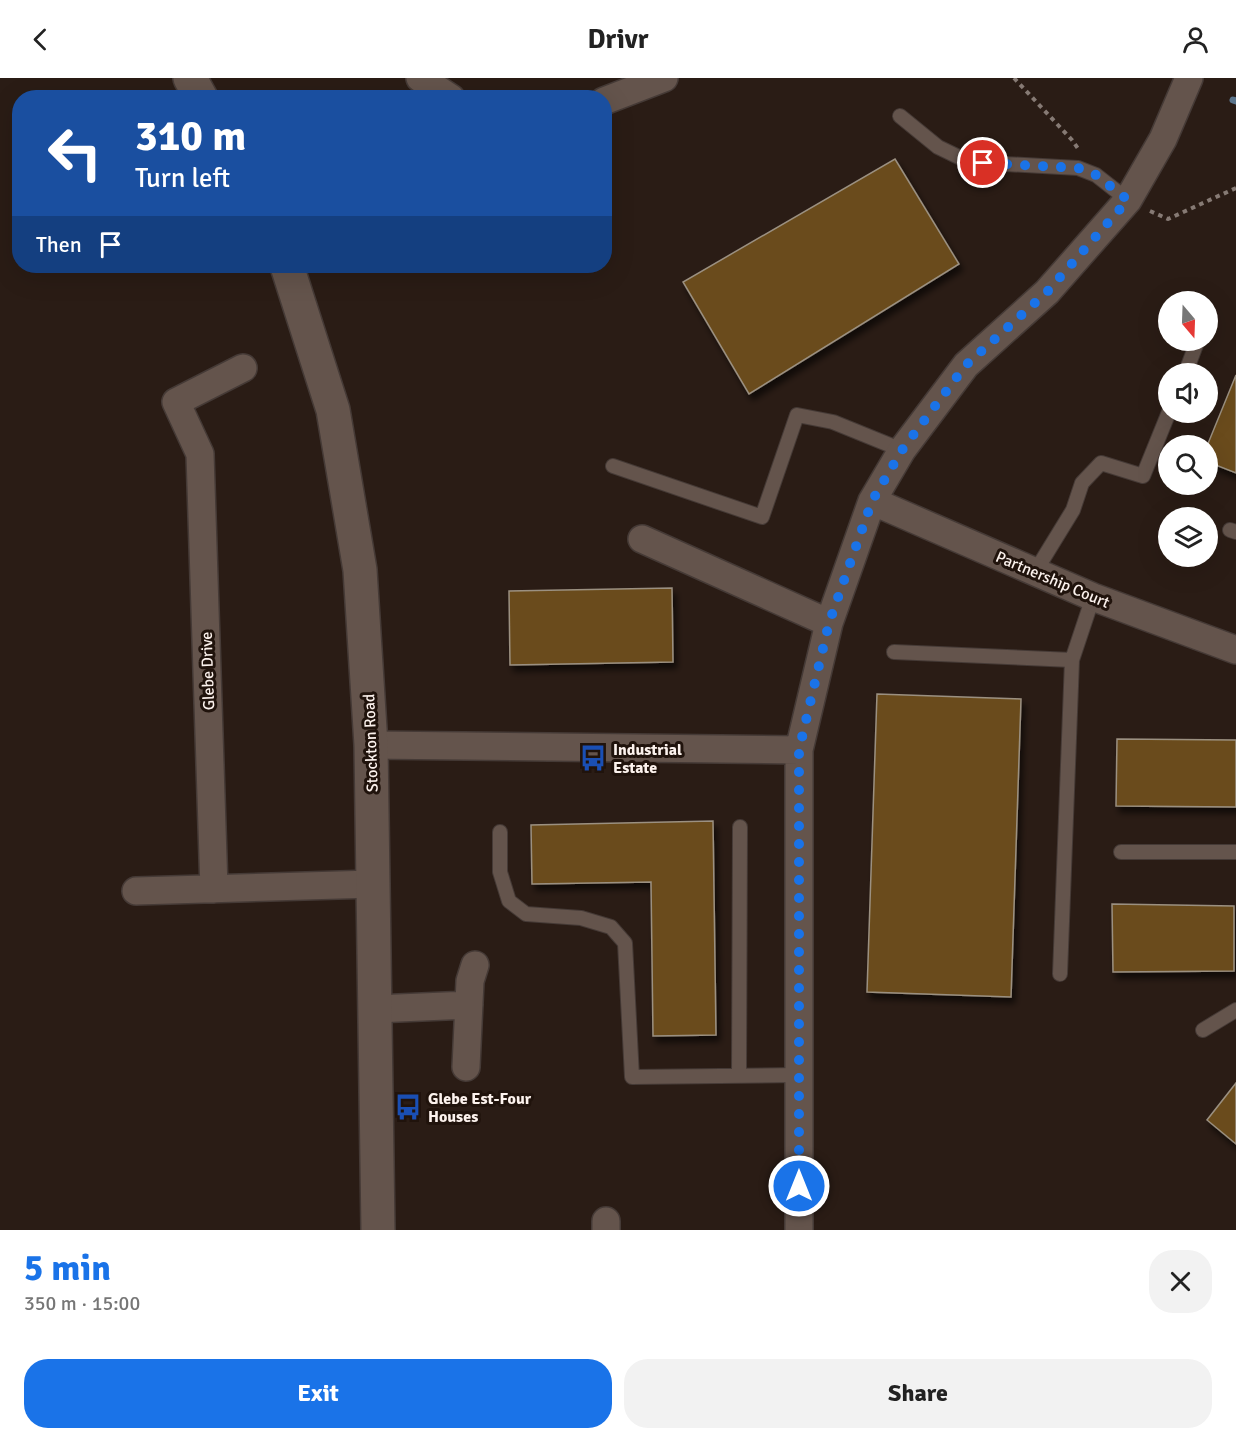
<!DOCTYPE html>
<meta charset="utf-8">
<style>
:root{--surface:#fff;--page:#f2f2f2;--text:#222;--muted:#767676;--accent:#1a73e8}
body{margin:0;font-family:Signika,sans-serif;background:var(--page);color:var(--text);height:100vh;display:flex;flex-direction:column;font-size:22px;white-space:nowrap}
*{box-sizing:border-box;margin:0}
p{font-size:20px;color:var(--muted)}
.icon{flex:none;width:33px;height:33px;fill:none;stroke:currentColor;stroke-width:2;stroke-linecap:round;stroke-linejoin:round}
.map{position:relative;height:1152px;overflow:hidden}
.drawer{display:flex;flex-direction:column;background:var(--surface);flex:1}
.drawer>*{flex:none}
.guide{position:absolute;left:12px;top:12px;width:600px;height:183px;border-radius:24px;box-shadow:0 6px 24px #0002;background:#1a4fa0;color:#fff;overflow:hidden}
.needle{width:39px;rotate:161deg}
.fabs{position:absolute;left:1158px;top:213px;display:grid;gap:12px}
.fabs a{display:grid;place-items:center;width:60px;height:60px;border-radius:50%;background:var(--surface);box-shadow:0 6px 24px #0002;font-size:30px}
.pin{position:absolute;display:grid;place-items:center;width:51px;height:51px;color:#fff;margin:-26px;border:3px solid #fff;border-radius:50%;box-shadow:0 2px 6px #0007}
.me{position:absolute;width:66px;margin:-33px;rotate:0deg;stroke-linejoin:round;filter:drop-shadow(0 0 4px #0008)}
.turn{display:flex;align-items:center;gap:21px;height:126px;padding:0 24px;font-size:27px}
.turn .icon{width:78px;height:78px;stroke-width:2.5}
.turn b{display:block;font-size:42px;line-height:51px}
.then{display:flex;align-items:center;height:57px;padding:0 24px;background:#0003;gap:12px;font-size:22px}
.round{display:grid;place-items:center;flex:none;width:63px;height:63px;border-radius:24px;background:var(--page)}
.summary{display:flex;align-items:center;justify-content:space-between;height:102px;padding:0 24px}
h1{font-size:36px;font-weight:800;line-height:45px;color:var(--accent)}
.button{display:flex;gap:12px;margin-top:auto;padding:12px 24px}
.button a{flex:1;height:69px;border-radius:24px;background:var(--accent);color:#fff;font-size:24px;font-weight:800;line-height:69px;text-align:center}
.button a+a{background:var(--page);color:var(--text)}
header{display:flex;justify-content:space-between;align-items:center;height:78px;padding:0 24px;background:var(--surface);font-size:27px;font-weight:800}
.map>svg:first-child{display:block}
.lines{fill:none;stroke-linecap:round;stroke-linejoin:round}
.stream{stroke:#5b758c;stroke-width:7}
.building{fill:#6b4c1a;stroke:#9b9081;stroke-width:1.5;filter:url(#shadow)}
.lane-casing{stroke:#453a36;stroke-width:16}
.street-casing{stroke:#453a36;stroke-width:30}
.secondary-casing{stroke:#453a36;stroke-width:36}
.path{stroke:#867a74;stroke-width:4;stroke-dasharray:4.5 4.5;stroke-linecap:butt}
.lane{stroke:#64544c;stroke-width:14}
.street{stroke:#64544c;stroke-width:27}
.secondary{stroke:#64544c;stroke-width:33}
.route{stroke:#1a73e8;stroke-width:10;stroke-dasharray:0 18}
.labels{text-anchor:middle;stroke-width:6;stroke-linejoin:round;paint-order:stroke}
.street-label{font-size:16px;fill:#fcf2ed;stroke:#20130c}
.poi-label{font-size:16px;font-weight:bold;fill:#fcf2ed;stroke:#20130c;text-anchor:start}
</style>
<header><svg class="icon" aria-label="back" viewBox="0 0 24 24"><path d="M15 5l-7 7 7 7"/></svg>Drivr<svg class="icon" aria-label="person" viewBox="0 0 24 24"><circle cx="12" cy="8" r="4"/><path d="M4 21q1-7 8-7t8 7"/></svg></header>
<div class="map">
<svg width="1236" height="1152" viewBox="0 0 1236 1152">
<defs>
<filter id="shadow"><feDropShadow dx="3.5" dy="6" stdDeviation="3" flood-color="#0009"/></filter>
</defs>
<rect width="100%" height="100%" fill="#2a1c15"/>
<g class="lines">
<path class="stream" d="M1233,22l3,1"/>
</g>
<path class="building" d="M895,81l64,105 -210,130 -66,-112z
M1236,297v98l-28,-11 -1,-16z
M672,510l1,74 -163,3 -1,-74z
M877,616l144,5 -10,298 -144,-5z
M1117,661l119,1v67l-120,-1z
M713,743l3,214 -63,1 -2,-154 -119,2 -1,-59z
M1112,826l122,2v65l-121,1z
M1236,1005v61l-29,-24z"/>
<g class="lines">
<g class="lane-casing">
<path id="lane" d="M900,38l38,31 31,15 109,6 18,7 32,25
M1185,296l11,-29
M613,388l149,51 35,-102 36,7 69,28
M1230,452l6,2
M1035,494l38,-62 9,-27 19,-20 42,13 26,-64
M894,574l178,8
M500,754v40l9,29 17,13 55,4 30,9 14,16 7,134 167,-2
M1121,774h115
M1060,896l12,-314 21,-63
M1203,952l33,-20
M739,998l1,-249"/>
</g>
<g class="street-casing">
<path id="street" d="M420,0l31,20
M604,23l60,-23
M872,423l221,96 143,53
M642,461l187,84
M371,667l428,5
M214,811l-14,-435 -24,-52 67,-34
M136,813l237,-7
M375,931l94,-4
M466,989l4,-86 5,-16
M606,1143v9
M799,1152v-480l30,-127 43,-122 30,-51 64,-85 81,-73 81,-92 35,-61 26,-61"/>
</g>
<g class="secondary-casing">
<path id="secondary" d="M190,0l11,20
M287,188l46,144 27,160 11,175 7,485"/>
</g>
<path class="path" d="M1014,0l58,62 7,10
M1150,133l18,8 68,-31"/>
<use href="#lane" class="lane"/>
<use href="#street" class="street"/>
<use href="#secondary" class="secondary"/>
</g>
<g class="lines">
<path class="route" d="M799,1108v-436l30,-127 43,-122 30,-51 64,-85 81,-73 81,-92 -32,-25 -18,-7 -95,-5"/>
</g>
<defs>
<g id="bus-bare" transform="scale(2.07)"><path d="M-5-6H5V4H4V6H2V4H-2V6H-4V4H-5ZM-3.5-4V0h7V-4ZM-3.5 1.2v1.5H-2V1.2ZM2 1.2v1.5H3.5V1.2Z" fill="#1a4fb4" stroke="#20130c" stroke-width="2.5" paint-order="stroke"/></g>
</defs>
<g fill-rule="evenodd">
<use href="#bus-bare" x="593" y="680"/>
<use href="#bus-bare" x="408" y="1029"/>
</g>
<g class="labels">
<g class="street-label">
<text transform="translate(1053 501) rotate(23)" y="6">Partnership Court</text>
<text transform="translate(207 593) rotate(-92)" y="6">Glebe Drive</text>
<text transform="translate(370 665) rotate(-92)" y="6">Stockton Road</text>
</g>
<g class="poi-label">
<text x="613" y="677">Industrial<tspan x="613" dy="18">Estate</tspan></text>
<text x="428" y="1026">Glebe Est-Four<tspan x="428" dy="18">Houses</tspan></text>
</g>
</g>
</svg>
<div class="fabs">
<a><svg class="needle" viewBox="-14 -14 28 28"><path d="M0-13l5 13h-10z" fill="#e53935"/><path d="M0 13l5-13h-10z" fill="#767676"/></svg></a>
<a><svg class="icon" aria-label="sound" viewBox="0 0 24 24"><path d="M4 9h4l5-4v14l-5-4H4zM17 9q2 3 0 6"/></svg></a>
<a><svg class="icon" aria-label="search" viewBox="0 0 24 24"><circle cx="10" cy="10" r="6"/><path d="M15 15l6 6"/></svg></a>
<a><svg class="icon" aria-label="layers" viewBox="0 0 24 24"><path d="M12 4l9 5-9 5-9-5zM3 14l9 5 9-5"/></svg></a>
</div>
<div class="pin" style="left:983px;top:85px;background:#d93025"><svg class="icon" aria-label="arrive" viewBox="0 0 24 24"><path d="M6 21V4h12l-3 4 3 4H6"/></svg></div>
<svg class="me" style="left:799px;top:1108px" viewBox="-20 -20 40 40"><circle r="17" fill="#1a73e8" stroke="#fff" stroke-width="3"/><path d="M0-11L8 9 0 5-8 9z" fill="#fff"/></svg>
<div class="guide">
<div class="turn"><svg class="icon" aria-label="left" viewBox="0 0 24 24"><path d="M17 20v-9H6M10 6l-5 5 5 5"/></svg><div><b>310 m</b>Turn left</div></div>
<div class="then">Then<svg class="icon" aria-label="arrive" viewBox="0 0 24 24"><path d="M6 21V4h12l-3 4 3 4H6"/></svg></div>
</div>
</div>
<section class="drawer">
<div class="summary"><div><h1>5 min</h1><p>350 m · 15:00</p></div><a class="round"><svg class="icon" aria-label="close" viewBox="0 0 24 24"><path d="M6 6l12 12M18 6L6 18"/></svg></a></div>
<div class="button"><a>Exit</a><a>Share</a></div>
</section>
